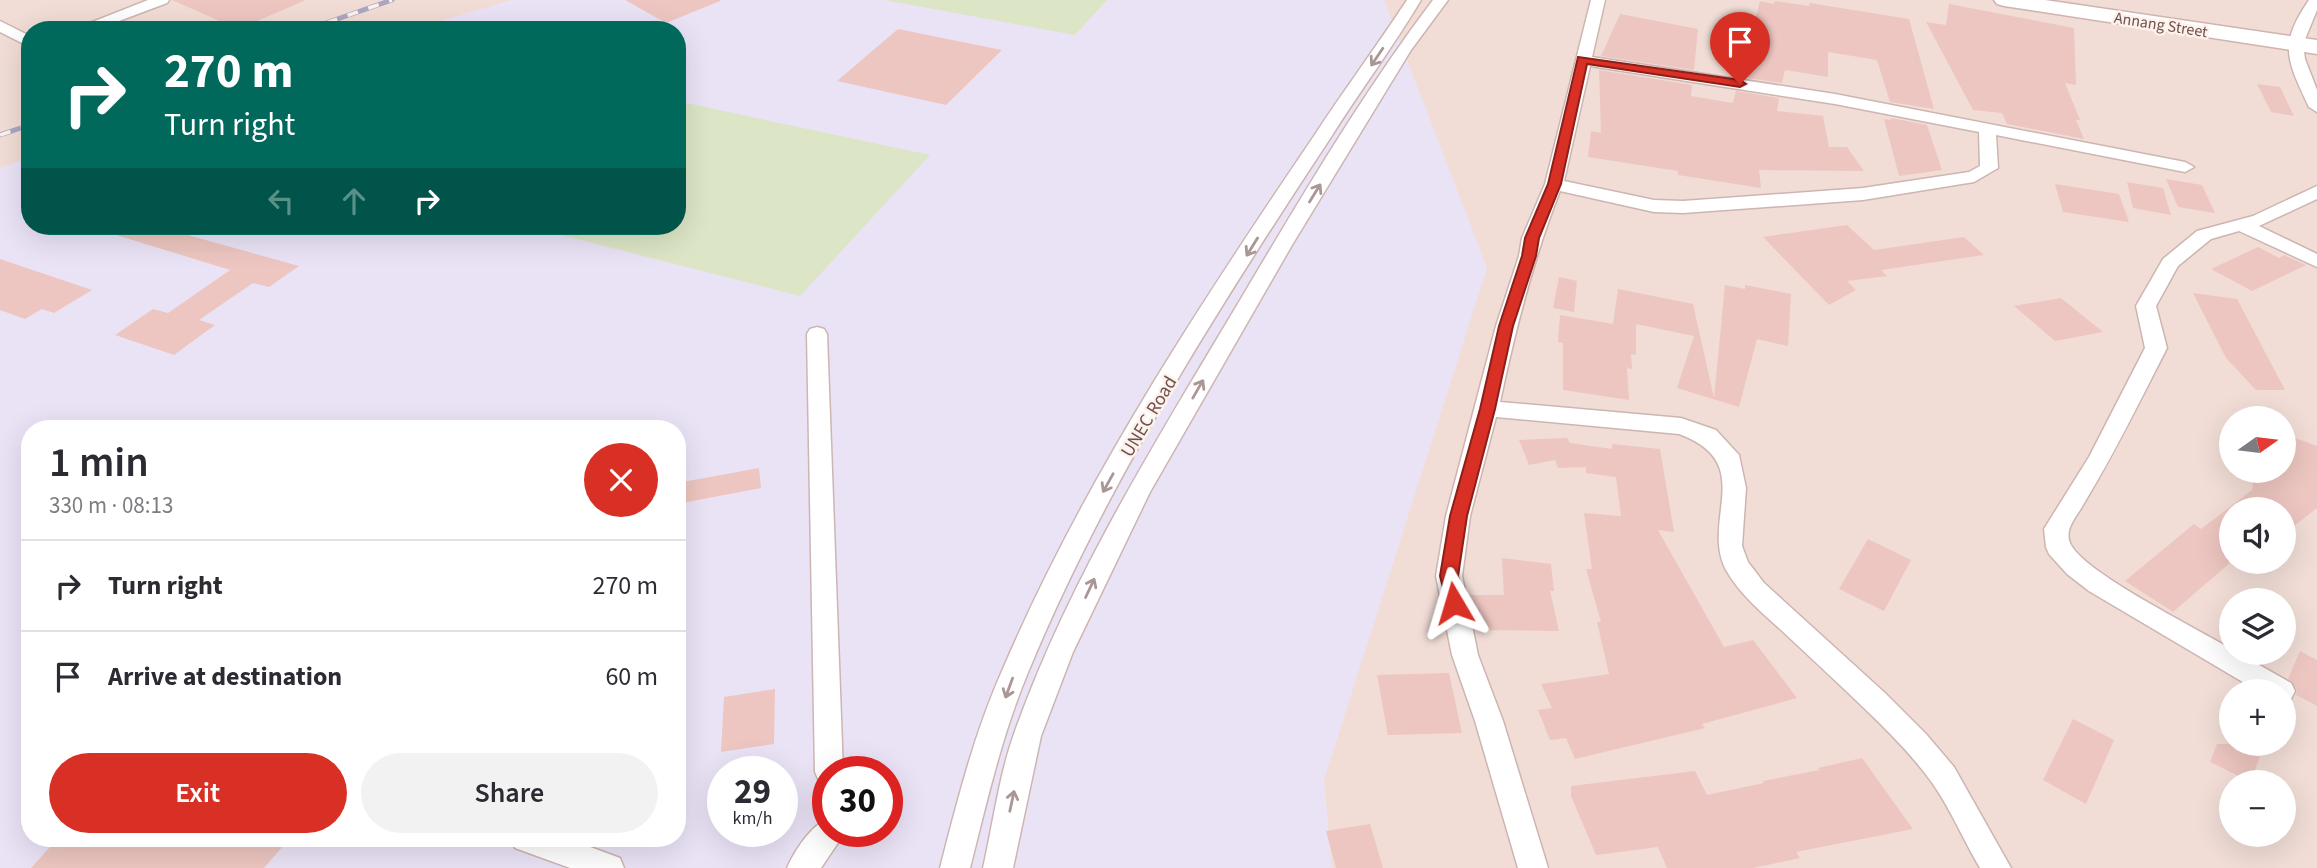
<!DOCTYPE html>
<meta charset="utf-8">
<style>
:root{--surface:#fff;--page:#f2f2f3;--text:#2b2b33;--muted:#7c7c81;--line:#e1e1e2;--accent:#d93025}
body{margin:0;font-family:"Source Sans 3",sans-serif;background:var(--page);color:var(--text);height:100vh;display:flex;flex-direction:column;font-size:26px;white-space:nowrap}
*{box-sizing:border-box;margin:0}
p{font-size:23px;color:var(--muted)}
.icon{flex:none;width:38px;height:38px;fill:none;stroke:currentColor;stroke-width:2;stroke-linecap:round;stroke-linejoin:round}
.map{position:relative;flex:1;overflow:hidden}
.drawer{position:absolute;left:21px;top:420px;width:665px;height:427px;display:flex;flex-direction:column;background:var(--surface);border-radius:28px;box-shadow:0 7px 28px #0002}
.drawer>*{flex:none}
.guide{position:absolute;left:21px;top:21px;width:665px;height:214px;border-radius:28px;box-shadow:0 7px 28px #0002;background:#00695c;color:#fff;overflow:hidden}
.needle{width:46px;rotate:76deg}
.buttons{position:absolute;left:2219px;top:406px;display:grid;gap:14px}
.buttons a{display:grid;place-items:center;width:77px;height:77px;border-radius:50%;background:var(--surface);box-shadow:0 7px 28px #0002;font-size:35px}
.speed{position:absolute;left:707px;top:756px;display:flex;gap:14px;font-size:35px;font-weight:700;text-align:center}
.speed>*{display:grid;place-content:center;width:91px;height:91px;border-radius:50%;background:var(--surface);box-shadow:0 7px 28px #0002;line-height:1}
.speed small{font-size:18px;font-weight:400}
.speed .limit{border:10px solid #d22;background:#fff;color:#111}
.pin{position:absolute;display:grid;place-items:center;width:60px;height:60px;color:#fff;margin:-72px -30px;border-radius:50% 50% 50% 0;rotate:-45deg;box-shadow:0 0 7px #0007}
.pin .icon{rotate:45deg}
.me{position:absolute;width:77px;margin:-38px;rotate:353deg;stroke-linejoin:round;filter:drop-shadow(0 0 5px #0008)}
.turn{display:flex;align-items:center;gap:24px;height:147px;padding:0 28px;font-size:32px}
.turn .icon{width:91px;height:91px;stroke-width:2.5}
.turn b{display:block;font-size:49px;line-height:60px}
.lanes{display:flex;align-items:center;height:66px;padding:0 28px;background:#0003;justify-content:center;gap:35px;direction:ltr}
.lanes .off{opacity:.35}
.round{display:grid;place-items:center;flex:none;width:74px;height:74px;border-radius:37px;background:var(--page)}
.head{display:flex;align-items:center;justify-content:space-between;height:119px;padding:0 28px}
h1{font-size:42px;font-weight:600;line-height:52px}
.primary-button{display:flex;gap:14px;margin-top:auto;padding:14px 28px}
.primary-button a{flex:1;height:80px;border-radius:42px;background:var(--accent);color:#fff;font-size:28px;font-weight:600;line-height:80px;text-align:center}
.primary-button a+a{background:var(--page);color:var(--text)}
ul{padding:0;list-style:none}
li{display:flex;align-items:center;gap:21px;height:91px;padding:0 28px;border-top:2px solid var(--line)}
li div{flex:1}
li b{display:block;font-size:26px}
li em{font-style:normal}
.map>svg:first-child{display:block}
.residential{fill:#f1ddd6;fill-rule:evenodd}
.education{fill:#eae3f6;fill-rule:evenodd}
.green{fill:#dce6c6}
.building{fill:#edc6c1}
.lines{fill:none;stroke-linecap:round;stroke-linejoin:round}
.minor-casing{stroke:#cdb5b1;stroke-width:3}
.secondary-casing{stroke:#cfb3af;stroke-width:3}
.minor{fill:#fff;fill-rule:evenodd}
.secondary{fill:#fff;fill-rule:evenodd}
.rail-casing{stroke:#ada6c3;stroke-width:5}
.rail{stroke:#fdf2ec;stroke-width:3.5;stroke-dasharray:11;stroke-linecap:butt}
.oneway{stroke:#aa9695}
.route{fill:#d93025;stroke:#8d1f18;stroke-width:2}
.labels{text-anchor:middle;stroke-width:5;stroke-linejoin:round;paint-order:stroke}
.far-street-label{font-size:16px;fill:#71504e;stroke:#fdf2ec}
.street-label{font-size:19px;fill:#71504e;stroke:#fdf2ec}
</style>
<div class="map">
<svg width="2317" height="868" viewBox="0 0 2317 868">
<rect width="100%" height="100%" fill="#faede7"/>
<path class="residential" d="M0,0h2317v868h-2317zM30,30h647v196h-647zM2231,418h53v53h-53zM30,429h647v409h-647zM2231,509h53v53h-53zM2231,600h53v53h-53zM2231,691h53v53h-53zM723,772h59v59h-59zM828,772h59v59h-59zM2231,782h53v53h-53z"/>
<path class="education" d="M512,0h872l103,268 -163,512 8,88h-1332v-700l30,-11v69h647v-196h-267zM30,429h647v409h-647zM723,772h59v59h-59zM828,772h59v59h-59z"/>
<path class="green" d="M884,0h223l-32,35z
M677,101l253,54 -130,141 -274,-70h151z"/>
<path class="building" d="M172,0h132v1l-66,28z
M625,0h95v1l-54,22z
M1760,1l14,3 1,-3 34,5 1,-3 99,16 25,90 -44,-7 -13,-42 -49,-8v25l-43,-7 -3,13 -42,-6z
M1949,4l125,24 2,57 -11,-2 15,37h-4l8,19 -77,-15 -5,-11 -29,-3 -47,-88 20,3z
M1620,14l78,15 -4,41 -93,-14z
M898,29l104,21 -56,55 -109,-24z
M1599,70l93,15 -1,11 42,7 3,-12 43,7 -2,13 46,5 6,31h18l17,24 -105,-1 2,18 -83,-13v-4l-90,-14 3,-26 10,2z
M2257,84l23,3 14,29 -23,-4z
M1891,118l36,7 15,45 -43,6 -15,-57 7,1z
M2166,179l36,6 13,28 -37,-6z
M2127,182l36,6 8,27 -38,-7z
M2055,184l64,10 10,28 -66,-10z
M1847,225l27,25 90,-13 20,18 -103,15 6,6 -40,5 9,9 -27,15 -66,-68z
M101,226h97l-14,8 115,32 -30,21 -16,-4 -54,37 16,5 -41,30 -59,-20 38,-26 15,4 62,-43 -130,-40z
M2258,247l21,11 5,-3 22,10 -54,26 -41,-22z
M0,259l92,31 -38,23 -12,-4 -17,10 -25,-9z
M1559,277l18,4 -3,31 -21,-4z
M1725,285l20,4v-4l46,9 -3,52 -31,-7 -18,68 -62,-19 17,-52 -58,-12v31l-5,-1 1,15 -5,-1 2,32 -66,-10v-47l-5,-1 2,-27 53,9 5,-35 75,15 21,94z
M2193,293l44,6 48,91h-29l-30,-32z
M2061,298l42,34 -48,9 -41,-35z
M2284,434l33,12v62l-33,26v-25h-53v53l-58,50 -48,-31 69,-57 7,5 51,-39 3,-19h29z
M1567,438l3,5 42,6v-5l48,5 14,83 -16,-2 66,117 29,-7 44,58 -95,26 3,4 -130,31 -9,-21 -16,2 -12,-30 14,-2 -11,-24 68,-10 -12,-52h4l-15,-53h6l-8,-56 37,3 -5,-39 -30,-4v-6l-28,1 -3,-8 -26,5 -10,-25z
M759,468l2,20 -84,16v-21z
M1868,539l43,21 -27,51 -45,-22z
M1502,558l49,6 3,27h-4l9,40 -82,-1 -7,-35h34z
M2300,651l17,9v46l-21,-11 1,-5 -9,-11z
M1449,673l13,60 -74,2 -11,-60z
M775,689l-1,55 -53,8 3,-55z
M2073,719l41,21 -28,64 -43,-24z
M2217,744h47l-13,38 -41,-20z
M1862,758l51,71 -117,23 4,6 -47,10h-86l-9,-21 -62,8 -25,-59v-10l124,-15 12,24 57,-12 -1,-2 57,-11 -2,-2z
M1370,824l13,44h-47l-10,-37z
M58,838h232l-26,30h-233z"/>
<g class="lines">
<g class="minor-casing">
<path id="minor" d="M148,0h21l-2,3 -72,27h-23z
M1407,0h14c-28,47 -61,91 -90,137 -112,170 -224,345 -302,533 -27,64 -42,131 -59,198h-30c17,-66 34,-134 62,-197 81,-190 197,-365 312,-535 30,-46 63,-90 93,-136z
M1433,0h15l-37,50 -119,195 -142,247 -77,160 -32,84 -28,132h-30c10,-44 16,-92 31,-134 52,-148 139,-288 219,-422 63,-106 126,-214 200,-312z
M1591,0h14l-13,57 243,37 350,68 9,5 -9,5 -189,-37 2,33 -24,14 -111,18 -180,13 -29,-1 -94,-21c-27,68 -45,140 -60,211l181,16 35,12 23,25 7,33 -4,58 6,16 16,21 121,110 41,41 28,33 57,101h-31c-16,-27 -29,-58 -47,-84 -19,-27 -44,-52 -68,-75 -28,-27 -57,-54 -85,-80 -20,-18 -41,-36 -54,-59 -26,-50 32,-107 -47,-136l-183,-17 -26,99 -8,60 16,79 25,66 45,147h-30l-43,-147 -23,-66 -16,-79 10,-60 50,-190 23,-70 3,-18 23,-54zM1590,66l245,38 144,28 1,34 -11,6 -106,16 -180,13 -29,-1 -90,-19z
M2309,0h8v10l-14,34 2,15 12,31v22l-8,-5c-22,-47 -31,-62 0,-107z
M0,21l30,15v11l-30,-15z
M2317,186v13l-58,27 58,28v13l-78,-36 -28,8 -33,27 -22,40 11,42c-27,53 -53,106 -84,157 -6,11 -19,24 -13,38 12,29 130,87 161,106v4h7l53,30 4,8 -4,8 -7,3v-11h-26l-169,-100 -22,-17 -18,-20 -3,-7 -2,-18 45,-72 56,-109 -9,-42 27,-47 34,-28 56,-15z
M817,327l7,2 3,5 16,438h-15v12l-9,-3 -4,-9 -8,-438 3,-5z
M828,819v12h18l-25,37h-34c7,-16 24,-43 41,-49z
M511,838h55l54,20 4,10h-54l-55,-20z"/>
</g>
<g class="secondary-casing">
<path id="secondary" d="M1994,0h51l272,40v14l-313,-48 -7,-2z"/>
</g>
<use href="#minor" class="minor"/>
<use href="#secondary" class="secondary"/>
<g class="rail-casing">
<path id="rail" d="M306,30l86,-30
M0,135l30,-10"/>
</g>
<use href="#rail" class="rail"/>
</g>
<defs><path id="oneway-shaft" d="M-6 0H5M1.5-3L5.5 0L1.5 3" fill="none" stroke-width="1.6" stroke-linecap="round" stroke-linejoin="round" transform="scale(1.75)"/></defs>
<g class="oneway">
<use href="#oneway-shaft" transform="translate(1377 57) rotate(124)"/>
<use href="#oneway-shaft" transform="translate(1315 193) rotate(-58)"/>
<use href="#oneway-shaft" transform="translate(1252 247) rotate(122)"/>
<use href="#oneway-shaft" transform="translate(1198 389) rotate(-60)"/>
<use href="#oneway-shaft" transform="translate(1108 483) rotate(119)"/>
<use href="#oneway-shaft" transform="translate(1090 588) rotate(-65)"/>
<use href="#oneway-shaft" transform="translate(1009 688) rotate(110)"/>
<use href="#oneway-shaft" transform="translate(1012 801) rotate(-78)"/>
</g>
<path class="route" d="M1578,57l162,23 6,4 -6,3 -153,-23 -26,120 -22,54 -3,18 -23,70 -18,83 -28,107 -9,60 5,27 -2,5h-13l-8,-32 10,-60 30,-107 19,-83 23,-70 3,-18 23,-54z"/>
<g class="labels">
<g class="far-street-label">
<text transform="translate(2161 24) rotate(9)" y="6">Annang Street</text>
</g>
<g class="street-label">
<text transform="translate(1148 416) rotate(-59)" y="7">UNEC Road</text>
</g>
</g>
</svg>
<div class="buttons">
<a><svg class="needle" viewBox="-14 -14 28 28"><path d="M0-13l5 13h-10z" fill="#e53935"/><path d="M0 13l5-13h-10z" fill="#7c7c81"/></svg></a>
<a><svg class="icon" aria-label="sound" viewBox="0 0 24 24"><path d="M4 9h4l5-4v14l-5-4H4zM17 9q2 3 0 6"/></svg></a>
<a><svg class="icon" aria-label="layers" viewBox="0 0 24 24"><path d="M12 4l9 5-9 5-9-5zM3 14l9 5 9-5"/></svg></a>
<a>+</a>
<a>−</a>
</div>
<div class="speed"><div>29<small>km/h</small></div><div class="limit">30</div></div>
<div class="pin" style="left:1740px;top:84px;background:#d93025"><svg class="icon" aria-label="arrive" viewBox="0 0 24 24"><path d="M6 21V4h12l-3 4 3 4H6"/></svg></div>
<svg class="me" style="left:1454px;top:603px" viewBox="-20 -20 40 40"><path d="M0-17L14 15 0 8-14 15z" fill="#d93025" stroke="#fff" stroke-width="4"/></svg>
<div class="guide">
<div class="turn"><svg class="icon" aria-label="right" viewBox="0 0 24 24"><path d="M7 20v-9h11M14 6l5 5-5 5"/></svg><div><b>270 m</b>Turn right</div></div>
<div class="lanes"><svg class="icon off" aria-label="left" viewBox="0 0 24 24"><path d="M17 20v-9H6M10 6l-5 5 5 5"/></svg><svg class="icon off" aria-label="ahead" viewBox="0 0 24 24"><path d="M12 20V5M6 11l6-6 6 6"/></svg><svg class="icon" aria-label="right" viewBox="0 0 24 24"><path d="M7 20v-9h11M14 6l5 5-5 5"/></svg></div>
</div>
<section class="drawer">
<div class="head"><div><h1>1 min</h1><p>330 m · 08:13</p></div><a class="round" style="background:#d93025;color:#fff"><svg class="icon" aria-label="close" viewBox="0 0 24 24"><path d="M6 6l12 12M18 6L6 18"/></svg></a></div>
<ul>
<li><svg class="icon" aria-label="right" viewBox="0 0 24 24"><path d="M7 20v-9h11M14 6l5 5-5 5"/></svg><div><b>Turn right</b></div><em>270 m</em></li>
<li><svg class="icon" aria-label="arrive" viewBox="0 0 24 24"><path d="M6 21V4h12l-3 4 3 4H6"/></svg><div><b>Arrive at destination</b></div><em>60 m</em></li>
</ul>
<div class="primary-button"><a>Exit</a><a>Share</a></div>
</section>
</div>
